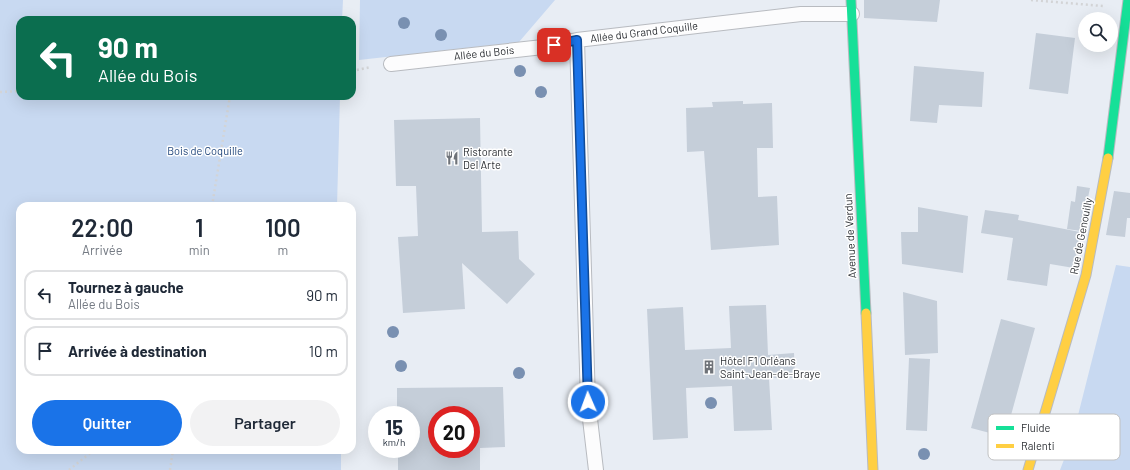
<!DOCTYPE html>
<html lang="fr">
<meta charset="utf-8">
<style>
:root{--surface:#fff;--page:#f2f2f3;--text:#1f2937;--muted:#747a83;--line:#e0e1e3;--accent:#1a73e8}
body{margin:0;font-family:Barlow,sans-serif;background:var(--page);color:var(--text);height:100vh;display:flex;flex-direction:column;font-size:15px;white-space:nowrap}
*{box-sizing:border-box;margin:0}
p{font-size:13px;color:var(--muted)}
.icon{flex:none;width:22px;height:22px;fill:none;stroke:currentColor;stroke-width:2;stroke-linecap:round;stroke-linejoin:round}
.map{position:relative;flex:1;overflow:hidden}
.sheet{position:absolute;left:16px;top:202px;width:340px;height:252px;display:flex;flex-direction:column;background:var(--surface);border-radius:12px;box-shadow:0 4px 16px #0002}
.sheet>*{flex:none}
.guide{position:absolute;left:16px;top:16px;width:340px;height:84px;border-radius:12px;box-shadow:0 4px 16px #0002;background:#0b6e4f;color:#fff;overflow:hidden}
.buttons{position:absolute;left:1078px;top:12px;display:grid;gap:8px}
.buttons a{display:grid;place-items:center;width:40px;height:40px;border-radius:50%;background:var(--surface);box-shadow:0 4px 16px #0002;font-size:20px}
.speed{position:absolute;left:368px;top:406px;display:flex;gap:8px;font-size:20px;font-weight:700;text-align:center}
.speed>*{display:grid;place-content:center;width:52px;height:52px;border-radius:50%;background:var(--surface);box-shadow:0 4px 16px #0002;line-height:1}
.speed small{font-size:10px;font-weight:400}
.speed .limit{border:6px solid #d22;background:#fff;color:#111}
.pin{position:absolute;display:grid;place-items:center;width:34px;height:34px;color:#fff;margin:-17px;border-radius:8px;box-shadow:0 2px 6px #0006}
.me{position:absolute;width:44px;margin:-22px;rotate:358deg;stroke-linejoin:round;filter:drop-shadow(0 0 3px #0008)}
.turn{display:flex;align-items:center;gap:14px;height:84px;padding:0 16px;font-size:18px}
.turn .icon{width:52px;height:52px;stroke-width:2.5}
.turn b{display:block;font-size:28px;line-height:34px}
.eta{display:flex;justify-content:space-evenly;align-items:center;height:68px;text-align:center}
.eta b{font-size:24px;font-weight:600;line-height:28px}
.primary-button{display:flex;gap:8px;margin-top:auto;padding:8px 16px}
.primary-button a{flex:1;height:46px;border-radius:24px;background:var(--accent);color:#fff;font-size:16px;font-weight:600;line-height:46px;text-align:center}
.primary-button a+a{background:var(--page);color:var(--text)}
ul{padding:0;list-style:none}
li{display:flex;align-items:center;gap:12px;height:50px;margin:0 8px 6px;padding:0 8px;border:2px solid var(--line);border-radius:12px}
li div{flex:1}
li b{display:block;font-size:15px}
li em{font-style:normal}
.map>svg:first-child{display:block}
.green{fill:#c8d9f1}
.building{fill:#c5ced9;fill-rule:evenodd}
.lines{fill:none;stroke-linecap:round;stroke-linejoin:round}
.lane-casing{stroke:#b8bbc0;stroke-width:16}
.fast-casing{stroke:#b8bbc0;stroke-width:11}
.slow-casing{stroke:#b8bbc0;stroke-width:11}
.path{stroke:#d3d4d6;stroke-width:2.5;stroke-dasharray:2 3;stroke-linecap:butt}
.lane{stroke:#fcfcfd;stroke-width:14}
.fast{stroke:#16e098;stroke-width:9}
.slow{stroke:#ffcf43;stroke-width:9}
.tree{fill:#7990b1}
.route-casing{stroke:#114b97;stroke-width:10}
.route{stroke:#1a73e8;stroke-width:7}
.labels{text-anchor:middle;stroke-width:3;stroke-linejoin:round;paint-order:stroke}
.street-label{font-size:11px;fill:#2d3035;stroke:#fff}
.park-label{font-size:11px;fill:#1e447a;stroke:#fff}
.poi-label{font-size:11px;fill:#2d3035;stroke:#fff;text-anchor:start}
.key{fill:#fff;stroke:#c0c1c2;stroke-width:1}
.key-label{font-size:11px;fill:#2d3035}
</style>
<div class="map">
<svg width="1130" height="470" viewBox="0 0 1130 470">
<rect width="100%" height="100%" fill="#e8edf4"/>
<path class="green" d="M0,0h343l-1,20h-322v76h320l-3,110h-317v244h321v20h-341z
M360,0h195l-36,42 -160,18z
M1116,265l14,2v203h-70l12,-31z"/>
<path class="building" d="M864,0h76l-3,22 -73,-4z
M1036,33l39,5 -7,56 -39,-5z
M914,66l70,6 -2,35 -43,-2 -2,18 -27,-2z
M743,101v3l29,-1 1,45h-16l1,49 19,-1 2,49 -68,5 -7,-99 -17,1 -1,-44 27,-1 -1,-5z
M480,118l2,114 36,-1 1,28 16,15 -28,30 -45,-41 3,46 -62,4 -5,-76 20,-1 -2,-50h-20l-2,-66z
M1077,186l13,2 -9,43 -14,-2 4,-28 4,1z
M1114,191l16,2v25h-3l-2,19 -19,-2z
M918,207l50,9 -5,57 -61,-9 -1,-32h17z
M985,210l34,5 -1,5 62,12 -6,36 -24,-4 -3,22 -40,-6 6,-42 -32,-5z
M903,292l34,9 1,52 -33,2z
M766,305l2,50 26,-2 1,25h-26l3,52 -38,1 -2,-45 -46,2 2,50 -35,2 -6,-131 36,-2 2,43 46,-2 -2,-42z
M1001,319l34,9 -30,109 -34,-9z
M909,358l21,1 -3,72 -21,-1z
M503,387l2,60 -25,1v22h-82v-21h13v-34h-14v-27zM437,415h34v34h-34z"/>
<g class="lines">
<g class="lane-casing">
<path id="lane" d="M577,40l11,362 8,68
M391,64l152,-17 34,-7 224,-26h51"/>
</g>
<g class="fast-casing">
<path id="fast" d="M851,0l15,313
M1108,158l20,-158"/>
</g>
<g class="slow-casing">
<path id="slow" d="M866,313l7,157
M1028,470l58,-195 22,-117"/>
</g>
<path class="path" d="M1031,0l72,6
M352,71l19,-4
M0,92l20,-1
M212,206l18,-110
M69,470l25,-20
M170,470l3,-20"/>
<use href="#lane" class="lane"/>
<use href="#fast" class="fast"/>
<use href="#slow" class="slow"/>
</g>
<g class="tree">
<circle cx="404" cy="23" r="6"/>
<circle cx="441" cy="35" r="6"/>
<circle cx="520" cy="71" r="6"/>
<circle cx="541" cy="92" r="6"/>
<circle cx="393" cy="332" r="6"/>
<circle cx="401" cy="366" r="6"/>
<circle cx="519" cy="373" r="6"/>
<circle cx="711" cy="403" r="6"/>
<circle cx="924" cy="454" r="6"/>
</g>
<g class="lines">
<g class="route-casing">
<path id="route" d="M554,45l23,-5 11,362"/>
</g>
<use href="#route" class="route"/>
</g>
<defs>
<g id="restaurant-bare" transform="scale(1.08)"><path d="M-5-6h1v4h1v-4h1v4h1v-4h1v5L-1.5 .5V6h-2V.5L-5-1ZM5-6V6H3V1.5H1.5Q1.5-4 5-6Z" fill="#6e7278" stroke="#fff" stroke-width="2.5" paint-order="stroke"/></g>
<g id="building-bare" transform="scale(1.08)"><path d="M-4-6H4V6H1V3H-1V6H-4ZM-2.5-4.3h1.7v1.8h-1.7ZM.8-4.3h1.7v1.8H.8ZM-2.5-1h1.7V.8h-1.7ZM.8-1h1.7V.8H.8Z" fill="#6e7278" stroke="#fff" stroke-width="2.5" paint-order="stroke"/></g>
</defs>
<g fill-rule="evenodd">
<use href="#restaurant-bare" x="452" y="158"/>
<use href="#building-bare" x="709" y="367"/>
</g>
<g class="labels">
<g class="street-label">
<text transform="translate(644 32) rotate(-7)" y="4">Allée du Grand Coquille</text>
<text transform="translate(484 53) rotate(-6)" y="4">Allée du Bois</text>
<text transform="translate(850 236) rotate(-93)" y="4">Avenue de Verdun</text>
<text transform="translate(1081 236) rotate(-79)" y="4">Rue de Genouilly</text>
</g>
<g class="park-label">
<text x="205" y="155">Bois de Coquille</text>
</g>
<g class="poi-label">
<text x="463" y="156">Ristorante<tspan x="463" dy="13">Del Arte</tspan></text>
<text x="720" y="365">Hôtel F1 Orléans<tspan x="720" dy="13">Saint-Jean-de-Braye</tspan></text>
</g>
</g>
<rect x="988" y="414" width="132" height="46" rx="6" class="key"/>
<rect x="996" y="426" width="18" height="4" fill="#16e098"/>
<rect x="996" y="444" width="18" height="4" fill="#ffcf43"/>
<g class="key-label">
<text x="1021" y="432">Fluide</text>
<text x="1021" y="450">Ralenti</text>
</g>
</svg>
<div class="buttons">
<a><svg class="icon" aria-label="search" viewBox="0 0 24 24"><circle cx="10" cy="10" r="6"/><path d="M15 15l6 6"/></svg></a>
</div>
<div class="speed"><div>15<small>km/h</small></div><div class="limit">20</div></div>
<div class="pin" style="left:554px;top:45px;background:#d93025"><svg class="icon" aria-label="arrive" viewBox="0 0 24 24"><path d="M6 21V4h12l-3 4 3 4H6"/></svg></div>
<svg class="me" style="left:588px;top:402px" viewBox="-20 -20 40 40"><circle r="17" fill="#1a73e8" stroke="#fff" stroke-width="3"/><path d="M0-11L8 9 0 5-8 9z" fill="#fff"/></svg>
<div class="guide">
<div class="turn"><svg class="icon" aria-label="left" viewBox="0 0 24 24"><path d="M17 20v-9H6M10 6l-5 5 5 5"/></svg><div><b>90 m</b>Allée du Bois</div></div>
</div>
<section class="sheet">
<div class="eta">
<div><b>22:00</b><p>Arrivée</p></div>
<div><b>1</b><p>min</p></div>
<div><b>100</b><p>m</p></div>
</div>
<ul>
<li><svg class="icon" aria-label="left" viewBox="0 0 24 24"><path d="M17 20v-9H6M10 6l-5 5 5 5"/></svg><div><b>Tournez à gauche</b><p>Allée du Bois</p></div><em>90 m</em></li>
<li><svg class="icon" aria-label="arrive" viewBox="0 0 24 24"><path d="M6 21V4h12l-3 4 3 4H6"/></svg><div><b>Arrivée à destination</b></div><em>10 m</em></li>
</ul>
<div class="primary-button"><a>Quitter</a><a>Partager</a></div>
</section>
</div>
